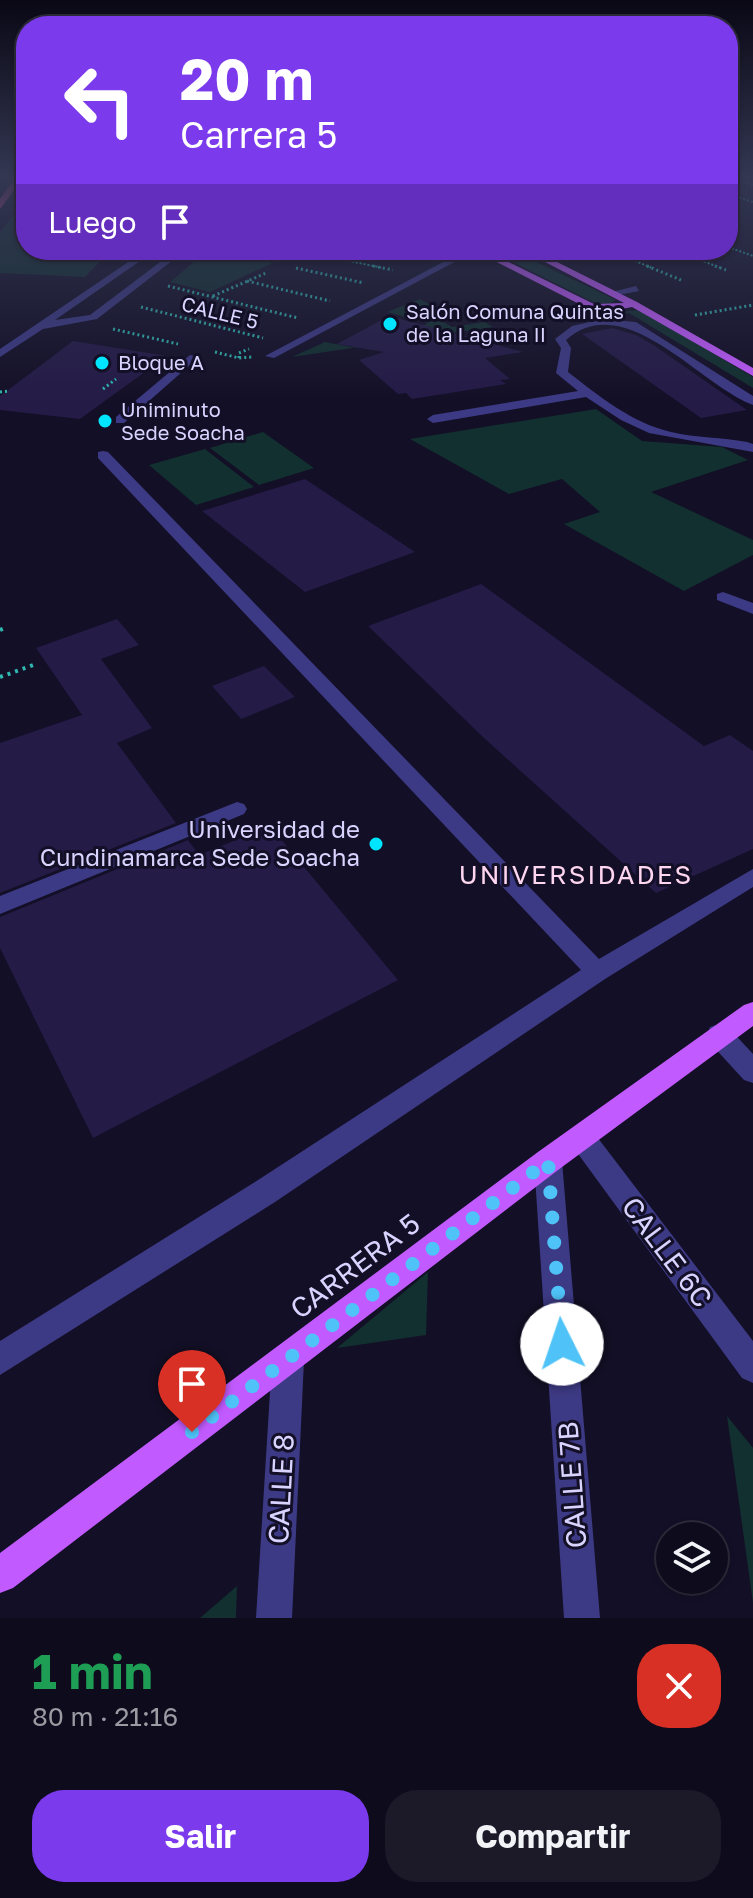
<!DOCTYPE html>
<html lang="es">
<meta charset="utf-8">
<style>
:root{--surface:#0e0b1c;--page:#1c1929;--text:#f1f3f6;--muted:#9b9ba3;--line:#2e2b3b;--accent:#7c3aed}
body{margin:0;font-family:"Golos Text",sans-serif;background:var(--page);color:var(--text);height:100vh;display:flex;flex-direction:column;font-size:30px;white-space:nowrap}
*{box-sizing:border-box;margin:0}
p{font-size:26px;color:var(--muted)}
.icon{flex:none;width:44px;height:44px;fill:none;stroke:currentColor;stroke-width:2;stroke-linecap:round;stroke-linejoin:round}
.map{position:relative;height:1618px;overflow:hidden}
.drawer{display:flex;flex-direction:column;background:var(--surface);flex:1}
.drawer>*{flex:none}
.top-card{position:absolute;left:16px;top:16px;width:722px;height:244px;border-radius:32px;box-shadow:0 2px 6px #0004,0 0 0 2px var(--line);background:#7c3aed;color:#fff;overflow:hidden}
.fabs{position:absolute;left:656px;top:1522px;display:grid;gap:16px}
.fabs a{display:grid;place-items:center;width:72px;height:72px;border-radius:50%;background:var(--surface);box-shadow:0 2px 6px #0004,0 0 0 2px var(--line);font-size:40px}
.pin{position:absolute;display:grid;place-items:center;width:68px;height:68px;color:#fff;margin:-82px -34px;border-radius:50% 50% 50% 0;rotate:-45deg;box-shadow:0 0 8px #0007}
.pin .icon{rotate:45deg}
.me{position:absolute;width:88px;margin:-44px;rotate:356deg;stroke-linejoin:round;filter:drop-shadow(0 0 6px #0008)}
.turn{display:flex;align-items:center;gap:28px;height:168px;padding:0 32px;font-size:36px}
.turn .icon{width:104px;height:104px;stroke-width:2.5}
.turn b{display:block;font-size:56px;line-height:68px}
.then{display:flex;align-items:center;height:76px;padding:0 32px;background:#0003;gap:16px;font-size:30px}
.round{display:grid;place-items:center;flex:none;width:84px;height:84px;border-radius:32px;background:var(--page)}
.overview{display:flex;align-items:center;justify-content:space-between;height:136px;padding:0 32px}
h1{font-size:48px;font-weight:700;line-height:60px;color:#1e9e55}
.cta{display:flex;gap:16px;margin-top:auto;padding:16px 32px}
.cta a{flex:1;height:92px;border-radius:32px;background:var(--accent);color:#fff;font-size:32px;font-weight:700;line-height:92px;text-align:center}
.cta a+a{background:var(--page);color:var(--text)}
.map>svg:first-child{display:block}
.green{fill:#12302f}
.building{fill:#241b47}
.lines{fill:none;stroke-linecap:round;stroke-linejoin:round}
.path-far2{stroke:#2fb8b0;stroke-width:2;stroke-dasharray:2 2;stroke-linecap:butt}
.path-far1{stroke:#2fb8b0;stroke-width:3;stroke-dasharray:2 3;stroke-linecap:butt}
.path{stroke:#2fb8b0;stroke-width:4;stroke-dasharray:3 5;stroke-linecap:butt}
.minor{fill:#3d3a85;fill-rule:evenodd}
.major{fill:#c25bff;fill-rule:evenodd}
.highway{fill:#ff4fa3;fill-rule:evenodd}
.route{stroke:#4fc3f7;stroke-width:14;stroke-dasharray:0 25.2}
.poi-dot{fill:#00e5ff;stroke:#130f26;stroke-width:3}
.labels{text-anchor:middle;stroke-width:6;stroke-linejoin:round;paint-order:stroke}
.far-poi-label{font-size:20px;fill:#d9d4ff;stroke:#130f26;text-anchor:start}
.far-street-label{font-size:20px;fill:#d9d4ff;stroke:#130f26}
.poi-label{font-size:24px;fill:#d9d4ff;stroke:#130f26;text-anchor:end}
.neighbourhood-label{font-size:26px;letter-spacing:2px;fill:#ffd6f0;stroke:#130f26}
.near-street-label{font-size:28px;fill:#d9d4ff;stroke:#130f26}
</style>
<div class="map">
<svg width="753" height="1618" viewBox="0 0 753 1618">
<rect width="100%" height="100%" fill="#130f26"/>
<path class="green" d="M26,200v50h85l-26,27 -85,-4v-41z
M208,250l65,13 -63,29 -40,-10z
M489,250h22l105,50 -7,4 -16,-2z
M420,299l18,10 -12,3 26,15 33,-5 8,5 -201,30 33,-15 31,6 37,-8 35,-17 -41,-11z
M640,310l113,67v11l-124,-75 -30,4 3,-4z
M596,409l46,32 80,6 26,13 -97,32 102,48v15l-69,36 -120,-67 36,-12 -38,-33 -53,15 -99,-55z
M263,432l51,36 -55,17 -49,-37z
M205,449l49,38 -58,18 -47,-40z
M428,1272l-2,63 -89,13z
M727,1416l26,32v155z
M237,1586l-1,32h-36z"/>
<path class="building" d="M389,316l134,36 -38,6 25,21 -10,1 6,4 -94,15 -6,-6 -8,1 -39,-34 25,-8 -47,-8z
M612,328l24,7 19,11 92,64 -46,8 -119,-84z
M73,341l94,15 -87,63 -80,-9v-14z
M305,479l110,73 -110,40 -103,-81z
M481,584l223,162 26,-11 23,16v98l-97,44 -172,-155 -116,-112z
M117,619l22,26 -38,14 51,69 -35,15 59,80 -176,70v-150l82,-28 -46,-67z
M264,666l31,31 -54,22 -29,-33z
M270,826l128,154 -305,158 -93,-190v-31l188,-77 11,15z"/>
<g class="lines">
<path class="path-far2" d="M728,177l25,8
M728,194l25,8
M728,247l25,9
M297,250l86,18
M396,250l25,5
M609,250l43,18
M674,250l47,18"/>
<path class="path-far1" d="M373,266l20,4
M647,266l34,14
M715,266l11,4
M296,268l68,15
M247,281l83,20
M168,286l130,32
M213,296l53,-23
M141,307l122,31
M695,315l58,-10
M113,329l65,15
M215,352l24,6 13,-1
M239,358v-5l10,-4
M103,389l13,-10
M0,392l9,-1"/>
<path class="path" d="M0,630l5,-2
M0,677l36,-13"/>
<path class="minor" d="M146,250h10l-101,70 35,-5 86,-65h10l-89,69 -54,10 -43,28v-8z
M247,250h17l20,6 -4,3z
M466,250h11l-203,108 -9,-2z
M636,286l3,5 -26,5 -5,-3z
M603,319l33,3 117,74v9c-54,-20 -128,-117 -187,-65l5,8 -3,24c31,24 64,51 103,60 25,6 51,5 76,10l6,2v8l-104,-19 -28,-13 -35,-23 -153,26 -6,-4 6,-4 145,-24 -22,-18 5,-25 -6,-9 17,-13z
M190,355l9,2 -75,66h-8v-6z
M103,451l5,1 491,507 154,-90v18l-148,92 -330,223 -275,173v-34l255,-159 326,-212 -483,-512v-6z
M723,592l30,11v11l-36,-14v-6z
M237,802l7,2 3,5 -3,5 -244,100v-18z
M719,1024l9,3 25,27v29l-9,-3 -34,-37 -3,-8 3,-8z
M582,1125l9,4 162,212v42l-11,-5 -169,-231 -4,-9 4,-9z
M548,1148l10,4 4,9 38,457h-36l-30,-457 4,-9z
M288,1344l11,5 5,11 -12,258h-36l16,-258 5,-11z"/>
<path class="major" d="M473,250h11l110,54 30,-1 -102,-53h11l104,52 116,66v8l-121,-69 -26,5 -17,-3z
M753,1002v24l-195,144 -545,418 -13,5v-40l538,-401 206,-147z"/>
<path class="highway" d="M17,175h8l-25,34v-10z"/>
</g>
<linearGradient id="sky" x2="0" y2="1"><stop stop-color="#0a0815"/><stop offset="0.44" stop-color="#333752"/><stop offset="1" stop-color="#333752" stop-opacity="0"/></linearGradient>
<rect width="753" height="401" fill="url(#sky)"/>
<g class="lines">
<path class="route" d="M192,1432l356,-271 14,183"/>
</g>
<g class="poi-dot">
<circle cx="390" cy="324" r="8"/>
<circle cx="102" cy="363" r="8"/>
<circle cx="105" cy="421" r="8"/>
<circle cx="376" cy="844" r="8"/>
</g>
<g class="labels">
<g class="far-poi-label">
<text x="406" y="319">Salón Comuna Quintas<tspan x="406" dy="23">de la Laguna II</tspan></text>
<text x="118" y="370">Bloque A</text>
<text x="121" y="417">Uniminuto<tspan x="121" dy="23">Sede Soacha</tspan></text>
</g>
<g class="far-street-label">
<text transform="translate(220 313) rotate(14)" y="7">CALLE 5</text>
</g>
<g class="poi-label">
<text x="360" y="838">Universidad de<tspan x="360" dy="28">Cundinamarca Sede Soacha</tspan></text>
</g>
<g class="neighbourhood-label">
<text x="576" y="884">UNIVERSIDADES</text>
</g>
<g class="near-street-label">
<text transform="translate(667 1252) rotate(53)" y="10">CALLE 6C</text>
<text transform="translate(355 1266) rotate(-37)" y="10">CARRERA 5</text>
<text transform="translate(572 1485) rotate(-94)" y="10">CALLE 7B</text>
<text transform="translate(281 1489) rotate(-87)" y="10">CALLE 8</text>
</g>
</g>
</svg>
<div class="fabs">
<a><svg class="icon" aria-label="layers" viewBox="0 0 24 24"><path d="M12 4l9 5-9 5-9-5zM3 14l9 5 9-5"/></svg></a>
</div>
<div class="pin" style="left:192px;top:1432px;background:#d93025"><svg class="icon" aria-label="arrive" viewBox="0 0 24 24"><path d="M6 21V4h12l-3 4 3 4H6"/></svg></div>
<svg class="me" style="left:562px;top:1344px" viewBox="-20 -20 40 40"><circle r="19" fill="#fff"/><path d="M0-13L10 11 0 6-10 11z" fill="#4fc3f7"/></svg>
<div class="top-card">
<div class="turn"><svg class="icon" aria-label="left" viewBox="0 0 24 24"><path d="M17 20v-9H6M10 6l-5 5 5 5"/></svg><div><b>20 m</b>Carrera 5</div></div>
<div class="then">Luego<svg class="icon" aria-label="arrive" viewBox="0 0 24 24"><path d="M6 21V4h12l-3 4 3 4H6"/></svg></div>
</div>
</div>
<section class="drawer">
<div class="overview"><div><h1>1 min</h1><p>80 m · 21:16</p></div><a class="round" style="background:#d93025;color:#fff"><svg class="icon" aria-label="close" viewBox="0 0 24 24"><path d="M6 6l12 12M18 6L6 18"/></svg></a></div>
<div class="cta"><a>Salir</a><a>Compartir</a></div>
</section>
